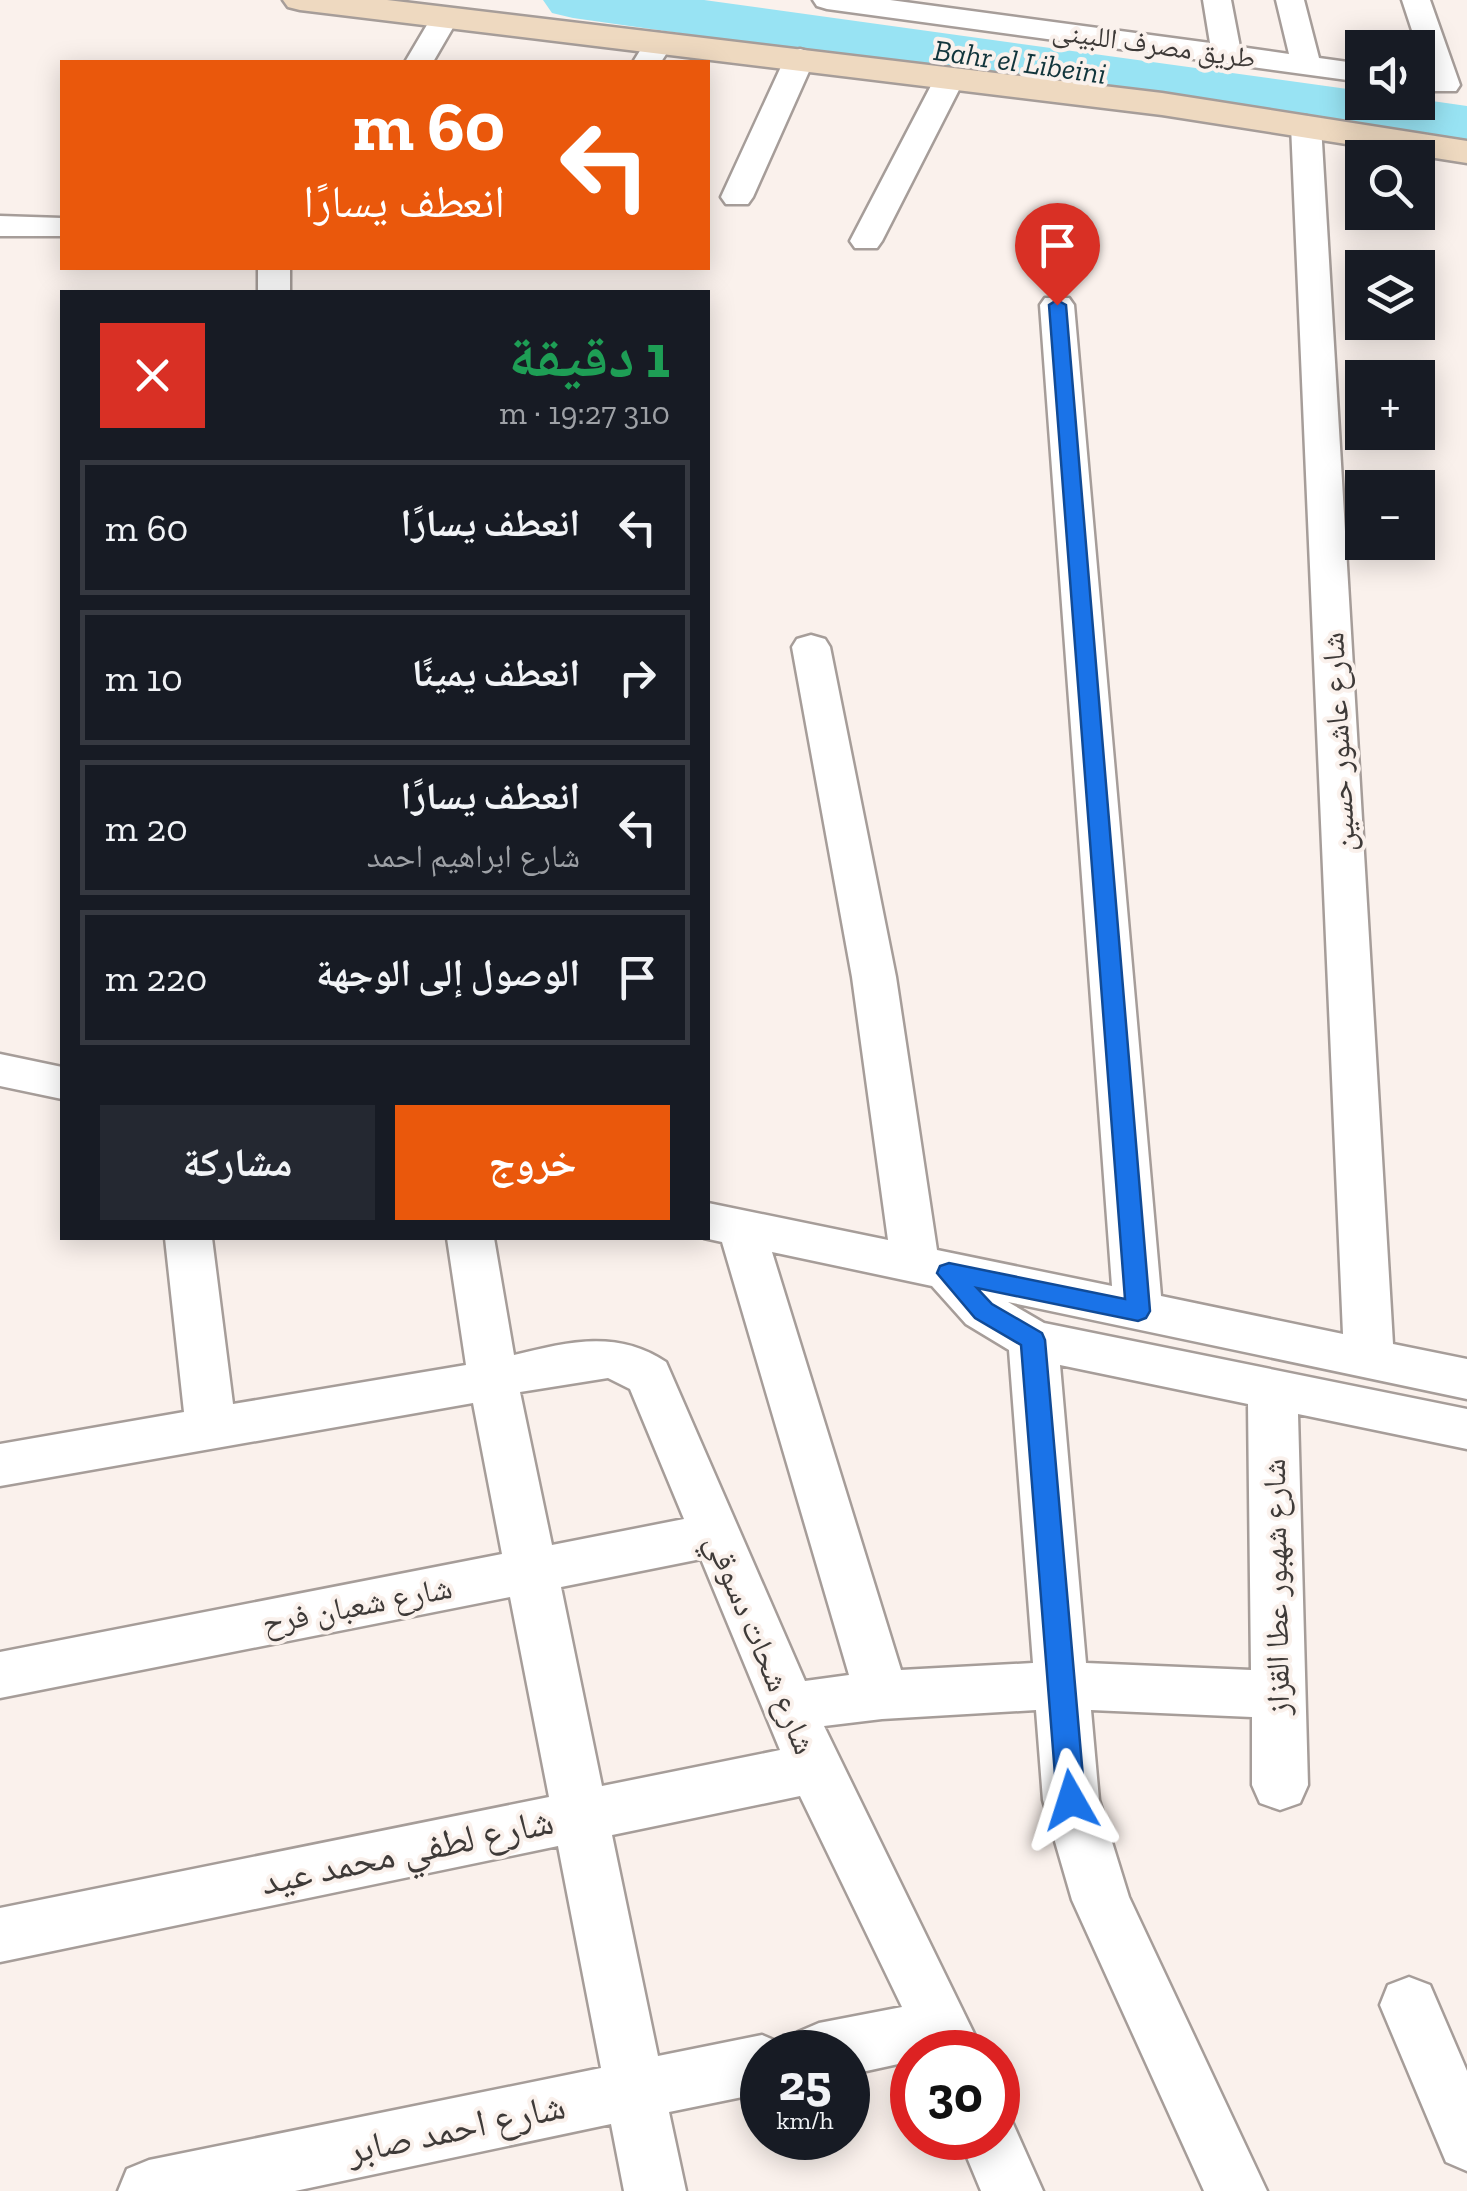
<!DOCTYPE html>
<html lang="ar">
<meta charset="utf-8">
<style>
:root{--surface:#171b24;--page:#242831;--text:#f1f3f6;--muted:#9ea1a6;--line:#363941;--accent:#ea580c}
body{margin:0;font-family:"Zilla Slab","Noto Naskh Arabic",serif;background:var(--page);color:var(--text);direction:rtl;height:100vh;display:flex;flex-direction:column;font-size:38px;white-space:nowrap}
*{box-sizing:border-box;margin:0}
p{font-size:32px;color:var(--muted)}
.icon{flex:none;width:55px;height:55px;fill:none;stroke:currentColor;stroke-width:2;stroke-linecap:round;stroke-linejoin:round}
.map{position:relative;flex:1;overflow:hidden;direction:ltr}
.panel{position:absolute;left:60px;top:290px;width:650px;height:950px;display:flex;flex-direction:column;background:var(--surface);border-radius:0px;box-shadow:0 5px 25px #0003;direction:rtl}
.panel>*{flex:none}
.guide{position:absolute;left:60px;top:60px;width:650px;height:210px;border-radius:0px;box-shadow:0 5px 25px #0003;direction:rtl;background:#ea580c;color:#fff;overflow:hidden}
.buttons{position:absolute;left:1345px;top:30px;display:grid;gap:20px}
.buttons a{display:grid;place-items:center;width:90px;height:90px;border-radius:0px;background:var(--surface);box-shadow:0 5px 25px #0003;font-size:50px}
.speed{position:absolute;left:740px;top:2030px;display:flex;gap:20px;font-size:50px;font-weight:700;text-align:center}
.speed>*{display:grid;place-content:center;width:130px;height:130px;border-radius:50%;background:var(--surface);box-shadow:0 5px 25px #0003;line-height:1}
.speed small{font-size:25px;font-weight:400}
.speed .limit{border:15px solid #d22;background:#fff;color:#111}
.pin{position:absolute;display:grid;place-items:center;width:85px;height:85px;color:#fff;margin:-102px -42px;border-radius:50% 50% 50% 0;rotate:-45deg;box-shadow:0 0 10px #0007}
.pin .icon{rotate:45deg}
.me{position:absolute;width:110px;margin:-55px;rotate:354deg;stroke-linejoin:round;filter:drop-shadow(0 0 8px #0008)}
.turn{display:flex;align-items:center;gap:35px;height:210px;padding:0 40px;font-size:45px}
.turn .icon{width:130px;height:130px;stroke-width:2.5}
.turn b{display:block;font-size:70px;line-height:85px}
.round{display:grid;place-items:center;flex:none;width:105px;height:105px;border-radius:0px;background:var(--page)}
.overview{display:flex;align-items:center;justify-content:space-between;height:170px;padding:0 40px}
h1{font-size:60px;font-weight:800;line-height:75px;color:#1e9e55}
.cta{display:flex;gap:20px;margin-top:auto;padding:20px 40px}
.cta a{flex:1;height:115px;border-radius:0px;background:var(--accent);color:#fff;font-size:40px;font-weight:800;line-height:115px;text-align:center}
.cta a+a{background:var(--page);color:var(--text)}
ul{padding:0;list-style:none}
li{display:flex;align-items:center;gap:30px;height:135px;margin:0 20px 15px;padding:0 20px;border:5px solid var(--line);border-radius:0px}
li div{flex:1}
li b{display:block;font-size:38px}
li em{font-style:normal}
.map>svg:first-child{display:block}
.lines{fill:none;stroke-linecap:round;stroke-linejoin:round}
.river{fill:#98e3f3;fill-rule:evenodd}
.street-casing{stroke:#a69d99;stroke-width:5}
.secondary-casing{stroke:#a69d99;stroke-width:5}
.street{fill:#fff;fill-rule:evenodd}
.secondary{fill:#eed9c0;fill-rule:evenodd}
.route{fill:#1a73e8;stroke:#114b97;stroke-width:2.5}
.labels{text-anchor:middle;stroke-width:8;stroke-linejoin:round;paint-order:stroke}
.far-street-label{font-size:28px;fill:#3e3a38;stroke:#faf1ec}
.far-water-label{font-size:30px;font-style:italic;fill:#11353c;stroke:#faf1ec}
.street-label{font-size:32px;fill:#3e3a38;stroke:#faf1ec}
.near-street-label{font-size:38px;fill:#3e3a38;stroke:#faf1ec}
</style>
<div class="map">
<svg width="1467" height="2191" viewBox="0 0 1467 2191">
<rect width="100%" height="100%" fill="#faf1ec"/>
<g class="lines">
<path class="river" d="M543,0h161l658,91v11h56v-3l49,7v38l-894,-126 -21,-5z"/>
<g class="street-casing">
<path id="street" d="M813,0h77l320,43 -7,-43h28l9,47 49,7 -13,-54h28l15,58 43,6v18l-535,-73 -10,-3z
M1402,0h28l30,85 -4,6h-22l-4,-6z
M444,10l10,3 4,6 -25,43h-28l29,-49z
M659,33l10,3 5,6 -13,20h-28l16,-26z
M800,49l10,3 5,6 -62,139 -5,7h-22l-5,-7 64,-139 5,-6z
M950,69l11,3 4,6 -83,163 -5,7h-22l-5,-7 85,-163 4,-6z
M1306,116l11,3 4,6 72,1219 74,15v40l-459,-97 36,21 423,86v40l-169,-35 10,371 -8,18 -20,7 -20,-7 -8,-18v-68l-161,-7 8,90 30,97 138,294h-63l-132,-291 -29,-100 -7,-90 -154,9 -58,7 159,326h-71v9l-64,14v-23h-58l8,-20 21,-9 83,-16 -102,-211 -188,39 46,221 104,-21 21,9 4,8h-25v41l-93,19 17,79h-62l-13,-67 -316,67h-177l9,-22 22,-9 452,-92 -43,-222 -558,116v-54l549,-111 -39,-200 -510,101v-46l502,-98 -29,-151 -473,83v-42l184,-32 -19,-174h47l21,166 233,-39 -19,-127h47l20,117c53,-13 103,-26 152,7l139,319 44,-6 -127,-433 -18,-4h4v-35l180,37 -36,-263 -60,-330 5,-8 14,-4 14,4 5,8 66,330 41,273 175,36 -72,-981 5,-7h24l5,7 87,991 182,38 -52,-1209 4,-6zM772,1252l160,34 34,38 43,26 24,313 -132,7zM1060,1365l188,39 3,266 -165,-7zM608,1378l22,11 54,130 -132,26 -32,-153zM701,1559l79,191 -178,36 -41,-199z
M0,216l62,2v18h-62z
M258,268h32v24h-32z
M0,1054l62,13v32l-62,-13z
M1409,1977l21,8 37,86v100l-21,-9 -66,-157 8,-20z
M998,2112l12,5 33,74h-62l-22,-53h39z"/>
</g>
<g class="secondary-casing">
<path id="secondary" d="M283,0h104l775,93 305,48v22l-305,-48 -862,-105 -12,-3z"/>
</g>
<use href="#street" class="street"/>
<use href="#secondary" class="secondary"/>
</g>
<path class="route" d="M1057,300l9,5 84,1006 -4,7 -8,3 -161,-33 15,16 50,29 3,7 40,460 -4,9 -10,4 -10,-4 -4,-9 -36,-455 -46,-27 -38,-45 3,-7 9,-3 176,36 -76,-994z"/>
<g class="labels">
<g class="far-street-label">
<text transform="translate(1154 44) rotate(8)" y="10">طريق مصرف اللبينى</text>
</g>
<g class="far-water-label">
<text transform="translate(1020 62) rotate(8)" y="10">Bahr el Libeini</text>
</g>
<g class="street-label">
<text transform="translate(1338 742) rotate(-93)" y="11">شارع عاشور حسين</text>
<text transform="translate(1276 1587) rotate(-91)" y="11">شارع شهبور عطا القزاز</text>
<text transform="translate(357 1605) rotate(-11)" y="11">شارع شعبان فرح</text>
<text transform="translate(761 1644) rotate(67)" y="11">شارع شحات دسوقي</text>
</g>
<g class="near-street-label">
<text transform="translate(407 1851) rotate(-12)" y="13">شارع لطفي محمد عيد</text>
<text transform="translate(456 2128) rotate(-12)" y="13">شارع احمد صابر</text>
</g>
</g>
</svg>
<div class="buttons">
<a><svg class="icon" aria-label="sound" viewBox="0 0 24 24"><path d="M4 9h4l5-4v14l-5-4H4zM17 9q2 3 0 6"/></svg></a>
<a><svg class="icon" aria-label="search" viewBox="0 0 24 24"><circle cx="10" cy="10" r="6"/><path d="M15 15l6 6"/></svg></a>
<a><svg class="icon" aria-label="layers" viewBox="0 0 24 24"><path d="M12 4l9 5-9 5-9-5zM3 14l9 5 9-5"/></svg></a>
<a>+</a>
<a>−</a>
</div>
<div class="speed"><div>25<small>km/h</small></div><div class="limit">30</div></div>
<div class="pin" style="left:1057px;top:305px;background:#d93025"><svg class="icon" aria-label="arrive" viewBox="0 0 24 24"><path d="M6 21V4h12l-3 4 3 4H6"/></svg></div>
<svg class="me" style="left:1071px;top:1800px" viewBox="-20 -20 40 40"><path d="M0-17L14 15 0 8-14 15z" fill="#1a73e8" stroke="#fff" stroke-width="4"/></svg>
<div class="guide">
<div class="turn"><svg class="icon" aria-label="left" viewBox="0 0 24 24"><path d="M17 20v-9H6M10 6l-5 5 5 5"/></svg><div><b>60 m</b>انعطف يسارًا</div></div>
</div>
<section class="panel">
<div class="overview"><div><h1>1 دقيقة</h1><p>310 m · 19:27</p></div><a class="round" style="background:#d93025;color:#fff"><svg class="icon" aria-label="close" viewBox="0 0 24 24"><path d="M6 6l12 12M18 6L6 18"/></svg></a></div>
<ul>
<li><svg class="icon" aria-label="left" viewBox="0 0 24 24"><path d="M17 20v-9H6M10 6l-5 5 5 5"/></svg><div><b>انعطف يسارًا</b></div><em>60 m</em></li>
<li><svg class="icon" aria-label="right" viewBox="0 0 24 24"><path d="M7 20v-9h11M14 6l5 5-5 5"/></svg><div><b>انعطف يمينًا</b></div><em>10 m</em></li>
<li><svg class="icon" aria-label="left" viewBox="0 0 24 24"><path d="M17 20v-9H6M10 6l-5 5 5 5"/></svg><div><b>انعطف يسارًا</b><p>شارع ابراهيم احمد</p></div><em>20 m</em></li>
<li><svg class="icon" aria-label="arrive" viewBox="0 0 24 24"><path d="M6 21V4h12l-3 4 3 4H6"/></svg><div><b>الوصول إلى الوجهة</b></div><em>220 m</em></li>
</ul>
<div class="cta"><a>خروج</a><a>مشاركة</a></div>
</section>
</div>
